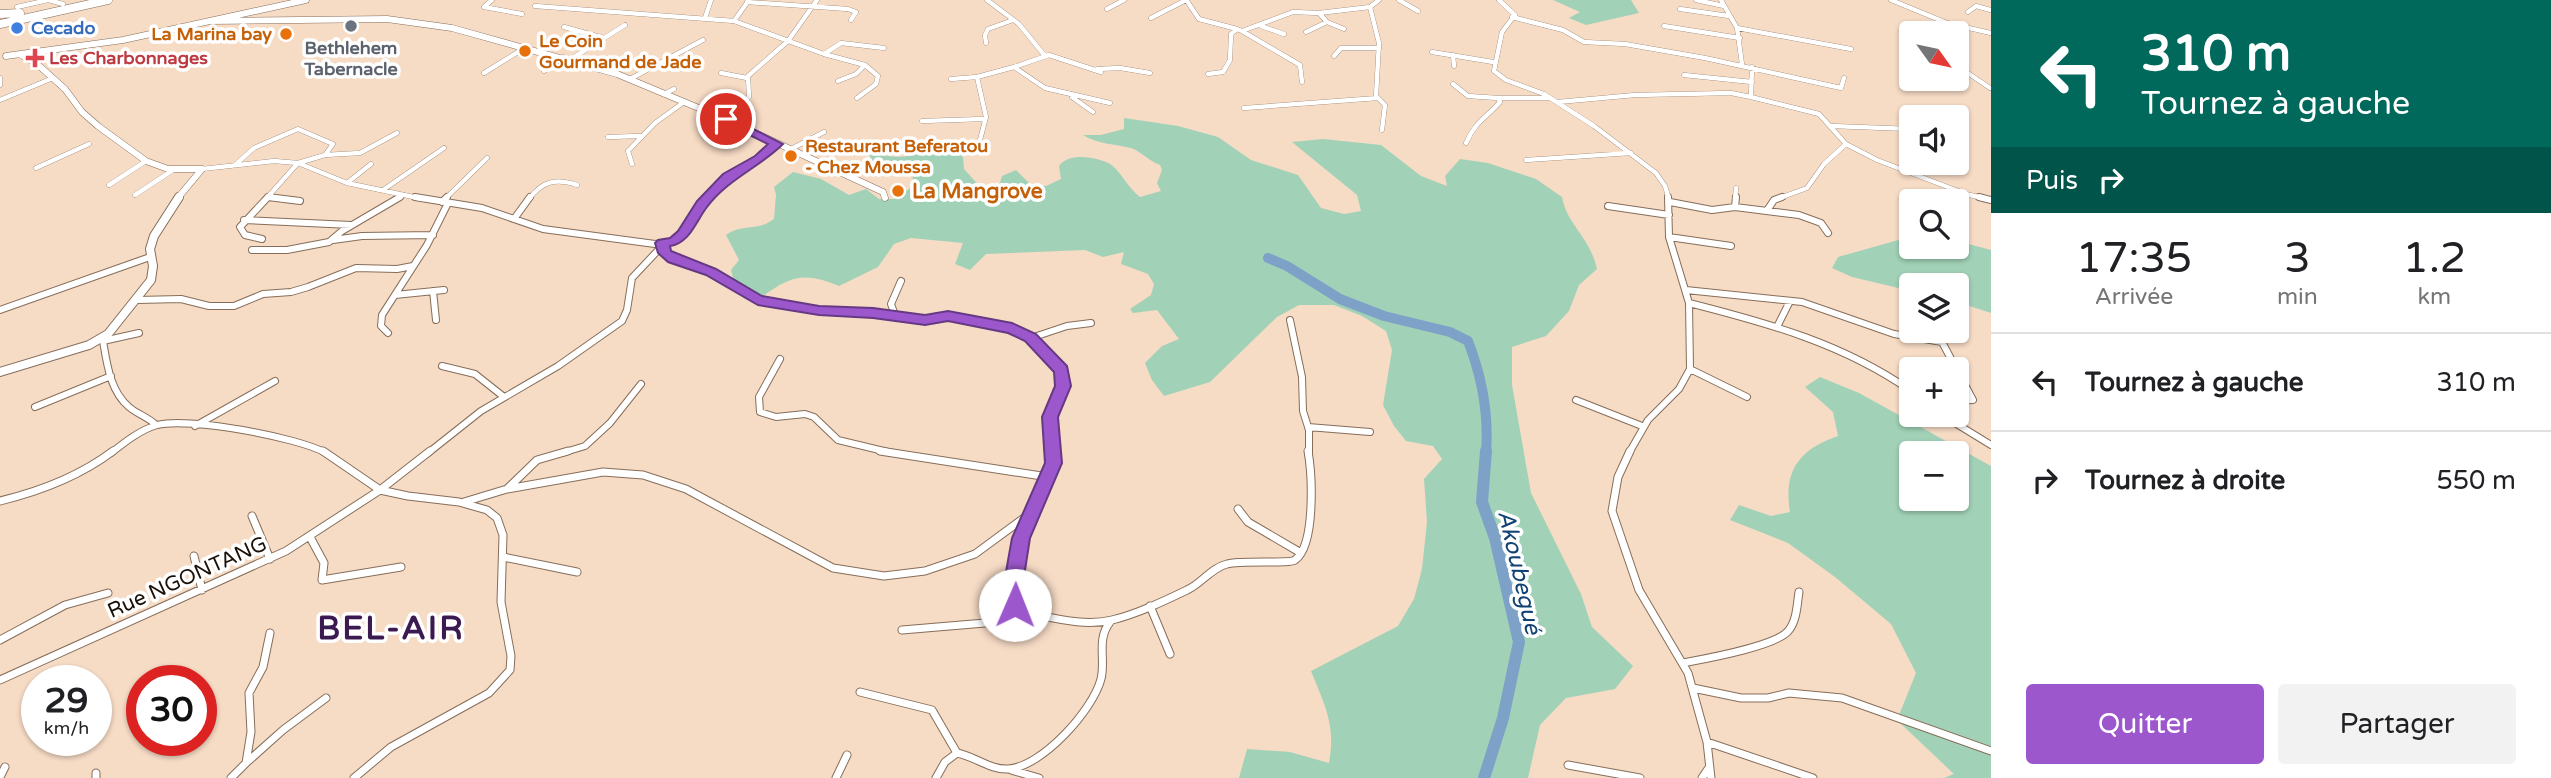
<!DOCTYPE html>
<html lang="fr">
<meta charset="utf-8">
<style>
:root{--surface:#fff;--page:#f2f2f2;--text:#202124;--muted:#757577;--line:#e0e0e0;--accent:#9d57cc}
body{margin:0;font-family:"Varela Round",sans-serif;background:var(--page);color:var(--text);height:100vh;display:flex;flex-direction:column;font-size:26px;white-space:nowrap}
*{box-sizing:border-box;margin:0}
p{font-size:23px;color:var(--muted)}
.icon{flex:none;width:38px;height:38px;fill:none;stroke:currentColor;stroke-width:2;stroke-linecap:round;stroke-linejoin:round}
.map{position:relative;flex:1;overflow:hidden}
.drawer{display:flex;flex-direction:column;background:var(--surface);width:560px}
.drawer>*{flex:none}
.guide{background:#00695c;color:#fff;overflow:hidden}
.needle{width:46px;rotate:123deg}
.tools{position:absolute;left:1899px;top:21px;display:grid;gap:14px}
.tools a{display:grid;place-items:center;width:70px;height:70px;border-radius:7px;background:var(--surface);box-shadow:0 2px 5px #0004;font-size:35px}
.speed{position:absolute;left:21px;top:665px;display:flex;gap:14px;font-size:35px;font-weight:700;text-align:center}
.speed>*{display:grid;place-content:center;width:91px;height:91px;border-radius:50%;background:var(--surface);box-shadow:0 2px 5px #0004;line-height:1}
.speed small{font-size:18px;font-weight:400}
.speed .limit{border:10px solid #d22;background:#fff;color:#111}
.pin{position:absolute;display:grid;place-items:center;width:60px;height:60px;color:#fff;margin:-30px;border:4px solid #fff;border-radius:50%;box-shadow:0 2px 7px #0007}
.me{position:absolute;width:77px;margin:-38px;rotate:1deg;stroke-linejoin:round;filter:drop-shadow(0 0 5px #0008)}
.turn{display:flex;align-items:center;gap:24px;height:147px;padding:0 35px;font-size:32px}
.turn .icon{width:91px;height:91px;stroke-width:2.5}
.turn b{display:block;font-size:49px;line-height:60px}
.then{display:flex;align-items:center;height:66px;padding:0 35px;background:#0003;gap:14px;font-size:26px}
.eta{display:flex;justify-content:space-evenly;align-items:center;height:119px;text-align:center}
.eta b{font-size:42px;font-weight:600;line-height:49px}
.primary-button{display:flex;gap:14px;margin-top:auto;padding:14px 35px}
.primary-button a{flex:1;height:80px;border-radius:7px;background:var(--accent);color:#fff;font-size:28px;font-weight:600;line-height:80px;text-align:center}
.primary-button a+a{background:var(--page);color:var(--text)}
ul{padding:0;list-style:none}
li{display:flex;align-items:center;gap:21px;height:98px;padding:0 35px;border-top:2px solid var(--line)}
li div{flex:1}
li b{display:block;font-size:26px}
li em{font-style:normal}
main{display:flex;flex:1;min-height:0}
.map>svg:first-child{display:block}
.green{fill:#a1d2b8;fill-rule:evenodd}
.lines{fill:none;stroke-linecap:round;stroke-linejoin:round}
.river-far1{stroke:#7ea1c8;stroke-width:10}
.river{stroke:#7ea1c8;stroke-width:12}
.street-far2-casing{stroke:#866e5a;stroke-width:5}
.street-far1-casing{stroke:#866e5a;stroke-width:8}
.street-casing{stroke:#866e5a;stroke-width:9}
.secondary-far1-casing{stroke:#866e5a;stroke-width:7}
.secondary-casing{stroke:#866e5a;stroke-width:10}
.highway-casing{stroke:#866e5a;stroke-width:9}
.street-far2{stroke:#fff;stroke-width:4.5}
.street-far1{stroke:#fff;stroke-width:6}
.street{stroke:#fff;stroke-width:7}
.secondary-far1{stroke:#fff;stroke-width:6}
.secondary{stroke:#fff;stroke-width:8}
.highway{stroke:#fff;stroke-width:8}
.route{fill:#9d57cc;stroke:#663985;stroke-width:2}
.worship-dot{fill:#6b7280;stroke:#fff;stroke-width:2.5}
.shop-dot{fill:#3f7fe0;stroke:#fff;stroke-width:2.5}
.food-dot{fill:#e8710a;stroke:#fff;stroke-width:2.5}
.health-dot{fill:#e0444e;stroke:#fff;stroke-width:2.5}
.labels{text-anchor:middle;stroke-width:7;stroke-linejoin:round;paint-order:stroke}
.far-shop-label{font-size:18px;font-weight:bold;fill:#366cbe;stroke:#fff;text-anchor:start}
.far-food-label{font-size:18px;font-weight:bold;fill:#c56008;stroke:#fff;text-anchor:start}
.far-worship-label{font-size:18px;font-weight:bold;fill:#5b616d;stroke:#fff}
.far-health-label{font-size:18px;font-weight:bold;fill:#be3a42;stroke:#fff;text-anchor:start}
.food-label{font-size:21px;font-weight:bold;fill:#c56008;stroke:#fff;text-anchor:start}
.street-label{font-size:21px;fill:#191008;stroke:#fff}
.water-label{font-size:23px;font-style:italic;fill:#104274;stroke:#fff}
.near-district-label{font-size:33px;font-weight:bold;letter-spacing:2px;fill:#3b1951;stroke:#fff}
</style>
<main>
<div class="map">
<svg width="1991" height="778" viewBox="0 0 1991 778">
<rect width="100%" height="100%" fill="#f6dbc5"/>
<path class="green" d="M1553,0h78l8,13 -53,12 -17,-7 11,-6z
M1124,118l54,8 40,11 33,23 47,15 23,33 23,6 17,-3 -4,-16 -65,-53 31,-3 58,6 40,31 26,10 -2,-10 15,-17 28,4 48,16 26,18c5,28 28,40 35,72l-18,16 -10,26 -23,25 -34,11v38l19,108 50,101 11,33 41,39 -18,23 -49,9 -26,27 -12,53h-289l8,-29 43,3 39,11c7,-38 -4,-57 -18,-92l87,-45 16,-27 8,-30 5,-47 -3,-43 18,-20 -9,-13 -27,-5 -12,-15 -11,-21 9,-55 -6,-19 -24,-15 -28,-11h-35l-22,12 -67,65 -46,14 -12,-16 -7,-17 17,-17 17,-7 -22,-29 -24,3 -3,-4 21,-14 3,-11 -6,-10 -27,-10 3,-12 -21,5 -18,-7 -99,4 -16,16 -15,-6 8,-21 -52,-5 -17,6 -16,23 -39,19c-36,-15 -49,-10 -80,13l-24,-14 -4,-15 8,-10 -13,-25c16,-12 31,-3 48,-16l2,-24 -2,-8 19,-15 28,7 28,16 17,-6 13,10h15l18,-12 1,-13 -42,-9 -1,-11c21,1 38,9 54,-8l27,2 12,9 1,12 19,21 17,-7 2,-7 14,-6 15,15 15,1 15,-7 -2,-13c10,-14 37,-9 51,-2 10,6 17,23 30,33l21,-6 -4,-8 5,-13 -2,-5c-11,-4 -21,-15 -29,-17 -16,-4 -34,-4 -48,-13h18l23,-6z
M1909,237l2,10h45l1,-6 34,9v63l-34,-11 -1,-17h-45v6l-59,-14 -20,-9 6,-11z
M1820,377l39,16 132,73v312h-47l10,-4 -57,-54 19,-47 -25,-49 -56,-47 -47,-34 -58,-23 9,-15 32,11 19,-4c-7,-42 10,-63 48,-76l-5,-24 -28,-25zM1911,453h45v46h-45z"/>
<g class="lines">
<path class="river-far1" d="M1268,258l19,8 53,33 44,17 66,16 18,9c14,36 21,73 18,112"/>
<path class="river" d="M1484,778l19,-60 16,-76 -24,-104 -13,-36 4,-51"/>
<g class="street-far2-casing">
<path id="street-far2" d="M49,0l14,4
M492,0l-8,7 38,7
M987,0l32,24 26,32
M1379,0l-9,7 9,36 -3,53 9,9 -3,25
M1399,0l19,11
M1499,0l16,15 -13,17 -8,39 12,9 38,14 50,32 62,47 9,13 4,13
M1696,0l28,6
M1721,0l16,28 5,36
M1891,0l56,23 44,10
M1187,1l12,18 38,10
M747,2l101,7 8,3 -5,8
M535,6l199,15 90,33 41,11 13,11 -2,8 -19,14
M17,7l31,-7
M1107,9l17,-9
M1680,9l49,7
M1968,12l8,-6 15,4
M1512,17l51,13 21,12 41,2 80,14 136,30 3,-10
M705,18l6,-18
M1151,18l35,-18
M734,21l15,-21
M1327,22l17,7
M1261,26l23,8
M1664,26l76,12
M564,27l40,11
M1737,28l114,21
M1306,32l21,-10 -8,-9
M1956,35l8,-8
M986,43l-1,-8 3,-6 25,-9
M1432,52l61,10
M824,54l17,-11 43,5
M1453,55l1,11
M1334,56l7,-8h38
M571,59l54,-34
M1956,65l34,23
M1097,69l23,-1 30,5
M544,71l19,-14
M1101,72l-52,-17 -35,12 31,21 65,15
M484,73l42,-26
M721,73l26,5
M1208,74l15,-2 7,-12 1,-26 6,-5 5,2
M1684,75l68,7
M0,78v7
M630,79l73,-39
M951,79l26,-2
M838,81l18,-7 9,-9
M1302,82l-2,-17 -58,-34 51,-19 26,1 51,-6
M1453,84l15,12 30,2
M664,94l10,-5
M1072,97l21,15
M1751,97l1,-30
M0,100l53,-22
M1558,102l77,-7 96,-2 20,4 68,17 27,30 31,16 89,34 20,5
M1244,108l134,-10
M725,119l24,-22 -1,-21 40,-35 29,-41
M922,121l62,-2
M1831,126l80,3
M608,137l32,-1
M980,140l6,-23 -9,-40 37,-10
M1466,143c9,-21 19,-24 34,-41l-2,-4h51
M789,150l35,-18
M1526,160l105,-7
M236,164l18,-16 44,-19 35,15 -8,11
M632,164l-4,-13 27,-28 29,-21
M36,168l53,-24
M202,169l72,-8 24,2 49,20 76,16
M347,183l24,-19
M109,185l37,-24
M383,190l61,-42
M135,195l38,-25
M268,197l14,2
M266,199l32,-36 27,-8 35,-2 37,-20
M397,199l6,-4
M445,199l42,-41
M529,199c13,-18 27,-21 48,-14
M707,199l20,-22 32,-18 18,-16
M1735,199l1,-11
M1777,199l30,-11 17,-24 22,-20"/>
</g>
<g class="street-far1-casing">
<path id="street-far1" d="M268,197l32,4
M415,197l67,11 61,21 112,15 19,-2 34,-45
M1979,197l12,3
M442,202l5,-5
M1670,202l42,8 23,-3 64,8 22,8 7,10
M1608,206l61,9
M1735,207l1,-10
M1768,209l6,-9 8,-3
M514,219l16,-22
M244,220l107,5
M1669,237l62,9
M262,239l-17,-4 -5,-8 28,-30
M333,240l29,-4 71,-1
M662,243l3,10 8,6 38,13 47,28 74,12 41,1 52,7 23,-4 64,12 19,10 27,27 6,11 -3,16 -11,25 2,36
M252,250h35l42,-8 13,-11 58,-34
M1686,290l116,12 92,32 48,8 31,58 -17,1
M433,291l3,29
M395,295l49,-5
M137,300l44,-1 28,7h25l29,-12 28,-2 17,-5 48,-19 41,1 16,-3
M1689,303c79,20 155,41 222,88
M0,310l150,-53
M895,315l-4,-11 10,-23
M1290,320l12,57 1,34 6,19v23
M1777,327l13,-26
M388,333l-7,-7 1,-11 45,-70 21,-42
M1031,338l36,-12 24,-3
M100,340l3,1c4,23 7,50 26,66 8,7 19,10 27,18
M103,341l36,-8
M780,359l-21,38 1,15 16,5 29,-3 9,3 24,23 54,13
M442,366l33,8 29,23
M1690,369l57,28
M1576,400l66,26
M35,407l76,-31
M1942,415l49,30
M195,426l80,-45
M1308,427l62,5
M111,453c14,-11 29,-23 46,-28 32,-8 140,12 169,28
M428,453l53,-42 77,-45 64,-45 5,-11 5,-32 31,-33
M562,453l23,-7 25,-23 31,-39
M1629,453l19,-33 31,-31 11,-20 -1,-66 -20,-66 -1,-40"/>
</g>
<g class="street-casing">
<path id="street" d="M323,451l57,39 28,6 51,6 28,8 10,8 6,17 -2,67 10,54 -1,14 -21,23 -98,54 -37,31
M880,451l168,26
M1052,451l1,12 -32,75 -8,60 2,7 7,7c29,5 61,15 90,8 25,-6 52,-19 75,-30 14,-6 24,-22 40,-26 13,-4 63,0 68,-4 21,-15 17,-86 13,-109
M1630,451l-12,26 -6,34 27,79 49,83 19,69 4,36
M507,489l96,-17 40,3 43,14 147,79 51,8 41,-5 50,-17 53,-39
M0,501c41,-10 80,-25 113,-50
M464,502l43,-13 30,-29 31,-9
M1238,509l10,13 53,31
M252,516l18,43
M310,537l14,26 -2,17 79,-13
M194,556l8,34
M503,557l74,15
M1150,606l20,48
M902,630l83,-7 33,-14
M0,640l65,-35 43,-12
M1683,663c21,-4 95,-17 106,-33 8,-10 8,-26 10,-38
M0,680l286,-129 94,-61 50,-39
M1693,688l48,10h27l21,-5 53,5 149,53
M860,692l72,18 25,43
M1707,742l106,36
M246,763l37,-33 43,-32
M1568,765l72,13
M1011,770l28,8
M96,773v5
M0,777l5,-10
M231,778l15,-15 5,-31 -2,-39 14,-26 7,-34
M836,778l11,-23
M936,778l9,-16 12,-9c17,3 33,17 51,16 34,-2 85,-59 93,-90 5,-20 -5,-39 9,-57
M1702,778l6,-9"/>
</g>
<g class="secondary-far1-casing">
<path id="secondary-far1" d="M210,21l177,-2 65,9 165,46 108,45 158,73 2,6
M21,55l15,8 29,26 17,23 16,14 48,35 22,8h34
M6,56l117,-16 183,-40
M177,199l25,-30"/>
</g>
<g class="secondary-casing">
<path id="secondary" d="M0,372l89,-27 19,-11 43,-54 2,-14 -3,-17 4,-13 25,-39"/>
</g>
<g class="highway-casing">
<path id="highway" d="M0,14l20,-1
M0,24l108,-24"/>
</g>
<use href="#street-far2" class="street-far2"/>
<use href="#street-far1" class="street-far1"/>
<use href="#street" class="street"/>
<use href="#secondary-far1" class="secondary-far1"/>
<use href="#secondary" class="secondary"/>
<use href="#highway" class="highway"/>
</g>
<path class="route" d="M726,115l57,29c-23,23 -55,35 -76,63 -11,14 -17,36 -37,39l1,5 45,18 46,27 57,10 54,2 52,7 23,-4 64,12 24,11 31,32 4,20 -13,31 4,46 -32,75 -7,45 1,22 -2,5 -7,3 -7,-3 -4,-27 8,-45 33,-75 -3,-46 13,-31 -1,-14 -29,-31 -17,-8 -60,-12 -23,4 -52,-7 -54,-3 -61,-10 -52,-30 -38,-13 -10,-9 -3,-10 3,-3 12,-2 8,-7 19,-30 26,-27 32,-18 13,-12 -47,-23 -1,-2z"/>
<circle class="worship-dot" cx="351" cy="26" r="7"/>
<circle class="shop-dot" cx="17" cy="28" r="7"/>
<g class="food-dot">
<circle cx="286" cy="34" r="7"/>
<circle cx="525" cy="51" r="7"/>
<circle cx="791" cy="156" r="7"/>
<circle cx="898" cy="191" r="7"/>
</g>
<path class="health-dot" d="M31.5 47.5h7v7h7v7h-7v7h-7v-7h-7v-7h7z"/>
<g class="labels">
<g class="far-shop-label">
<text x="31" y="34">Cecado</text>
</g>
<g class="far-food-label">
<text x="272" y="40" text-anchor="end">La Marina bay</text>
<text x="539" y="47">Le Coin<tspan x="539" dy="21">Gourmand de Jade</tspan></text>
<text x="805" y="152">Restaurant Beferatou<tspan x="805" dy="21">- Chez Moussa</tspan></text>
</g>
<g class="far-worship-label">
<text x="351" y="54">Bethlehem<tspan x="351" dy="21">Tabernacle</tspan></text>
</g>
<g class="far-health-label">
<text x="49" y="64">Les Charbonnages</text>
</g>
<g class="food-label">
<text x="912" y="198">La Mangrove</text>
</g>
<g class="street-label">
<text transform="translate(187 577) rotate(-24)" y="7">Rue NGONTANG</text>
</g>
<g class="water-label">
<text transform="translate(1520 572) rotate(77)" y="8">Akoubegué</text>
</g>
<g class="near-district-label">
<text x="391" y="639">BEL-AIR</text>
</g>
</g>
</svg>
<div class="tools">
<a><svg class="needle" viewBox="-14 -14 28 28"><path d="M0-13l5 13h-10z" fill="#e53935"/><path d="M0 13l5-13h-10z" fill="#757577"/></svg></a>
<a><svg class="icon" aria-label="sound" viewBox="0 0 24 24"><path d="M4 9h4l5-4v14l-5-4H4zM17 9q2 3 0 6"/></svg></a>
<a><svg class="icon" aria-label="search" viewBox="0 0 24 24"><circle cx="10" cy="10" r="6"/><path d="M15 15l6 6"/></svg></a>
<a><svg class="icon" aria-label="layers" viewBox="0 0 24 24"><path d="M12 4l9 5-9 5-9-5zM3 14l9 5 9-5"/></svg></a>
<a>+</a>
<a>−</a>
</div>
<div class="speed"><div>29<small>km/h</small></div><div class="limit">30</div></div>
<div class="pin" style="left:726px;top:119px;background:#d93025"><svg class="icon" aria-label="arrive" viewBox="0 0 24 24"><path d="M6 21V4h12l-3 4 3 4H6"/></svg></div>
<svg class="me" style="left:1015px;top:605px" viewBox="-20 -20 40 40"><circle r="19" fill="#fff"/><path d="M0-13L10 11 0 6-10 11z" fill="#9d57cc"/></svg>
</div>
<section class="drawer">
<div class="guide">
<div class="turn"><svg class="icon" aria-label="left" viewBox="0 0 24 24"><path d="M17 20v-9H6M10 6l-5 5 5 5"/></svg><div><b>310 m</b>Tournez à gauche</div></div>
<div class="then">Puis<svg class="icon" aria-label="right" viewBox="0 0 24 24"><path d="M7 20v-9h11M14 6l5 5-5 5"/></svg></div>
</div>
<div class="eta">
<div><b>17:35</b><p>Arrivée</p></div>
<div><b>3</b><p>min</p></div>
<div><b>1.2</b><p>km</p></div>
</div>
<ul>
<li><svg class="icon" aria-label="left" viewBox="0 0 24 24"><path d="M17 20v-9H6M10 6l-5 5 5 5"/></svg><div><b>Tournez à gauche</b></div><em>310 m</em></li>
<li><svg class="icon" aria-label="right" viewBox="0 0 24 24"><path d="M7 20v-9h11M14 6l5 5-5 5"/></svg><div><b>Tournez à droite</b></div><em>550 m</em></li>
</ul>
<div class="primary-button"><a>Quitter</a><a>Partager</a></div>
</section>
</main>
